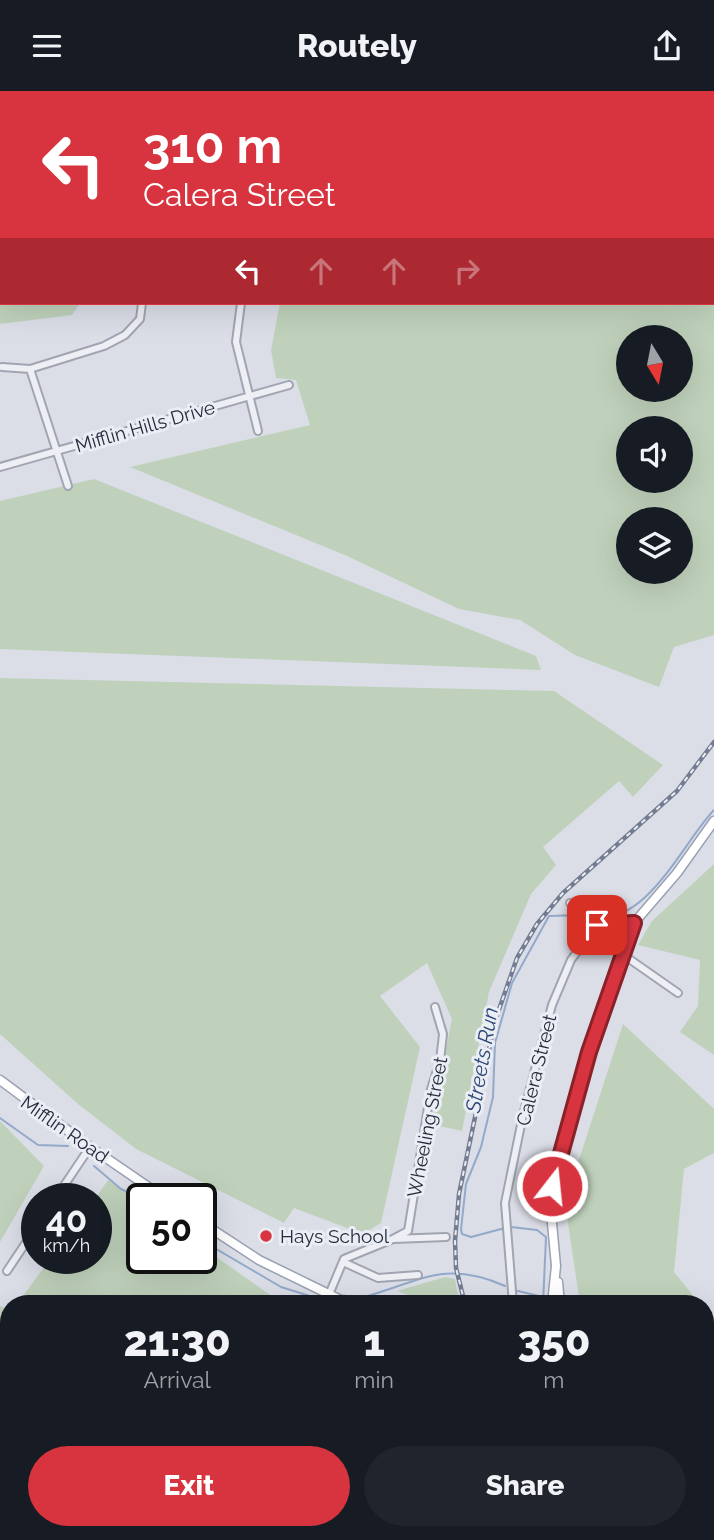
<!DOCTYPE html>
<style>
:root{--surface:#171b24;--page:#20242c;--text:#f1f3f6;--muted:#9ea1a6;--accent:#d7343f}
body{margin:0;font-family:Raleway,sans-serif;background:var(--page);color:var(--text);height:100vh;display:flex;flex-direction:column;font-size:26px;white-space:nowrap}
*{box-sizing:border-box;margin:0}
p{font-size:23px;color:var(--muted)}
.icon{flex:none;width:38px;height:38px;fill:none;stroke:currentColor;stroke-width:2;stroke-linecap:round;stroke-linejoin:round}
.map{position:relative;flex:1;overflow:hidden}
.panel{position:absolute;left:0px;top:1204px;width:714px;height:245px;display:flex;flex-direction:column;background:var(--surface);border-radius:28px 28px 0 0;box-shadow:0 7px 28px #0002}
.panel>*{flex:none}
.hud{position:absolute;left:0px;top:0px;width:714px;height:214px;box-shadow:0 7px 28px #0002;background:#d7343f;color:#fff;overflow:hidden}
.needle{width:46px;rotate:170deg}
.tools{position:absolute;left:616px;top:234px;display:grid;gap:14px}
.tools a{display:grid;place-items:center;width:77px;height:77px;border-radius:50%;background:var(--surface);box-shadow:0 7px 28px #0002;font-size:35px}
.speed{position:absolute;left:21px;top:1092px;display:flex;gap:14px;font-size:35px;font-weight:700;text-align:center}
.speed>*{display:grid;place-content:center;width:91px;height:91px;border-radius:50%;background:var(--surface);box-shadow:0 7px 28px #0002;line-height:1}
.speed small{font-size:18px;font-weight:400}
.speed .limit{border:4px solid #111;border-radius:10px;background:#fff;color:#111}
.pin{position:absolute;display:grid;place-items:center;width:60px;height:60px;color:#fff;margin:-30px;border-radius:14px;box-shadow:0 4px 10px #0006}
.me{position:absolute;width:77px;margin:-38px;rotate:16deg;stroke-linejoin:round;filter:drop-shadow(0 0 5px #0008)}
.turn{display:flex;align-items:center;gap:24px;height:147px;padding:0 28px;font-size:32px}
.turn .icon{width:91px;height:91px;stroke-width:2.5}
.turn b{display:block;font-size:49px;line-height:60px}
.lanes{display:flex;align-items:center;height:66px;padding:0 28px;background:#0003;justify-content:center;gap:35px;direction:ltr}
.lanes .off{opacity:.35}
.eta{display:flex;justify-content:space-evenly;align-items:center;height:119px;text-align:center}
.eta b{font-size:42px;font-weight:800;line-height:49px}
.cta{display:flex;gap:14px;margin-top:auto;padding:14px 28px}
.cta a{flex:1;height:80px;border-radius:42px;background:var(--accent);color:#fff;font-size:28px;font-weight:800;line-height:80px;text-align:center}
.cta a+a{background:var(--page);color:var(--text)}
header{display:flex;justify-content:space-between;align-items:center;height:91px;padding:0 28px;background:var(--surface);font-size:32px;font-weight:800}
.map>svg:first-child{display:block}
.green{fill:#bfd1bb;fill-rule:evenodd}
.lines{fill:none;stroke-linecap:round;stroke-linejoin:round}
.stream{stroke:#92a9ca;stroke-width:2}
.minor-casing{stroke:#a0a5b1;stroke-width:10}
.major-casing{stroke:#99a1b3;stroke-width:11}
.minor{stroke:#eeeff5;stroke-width:6}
.major{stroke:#fff;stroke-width:8}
.rail-casing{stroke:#737c91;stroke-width:4.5}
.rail{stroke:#eaedf4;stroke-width:2;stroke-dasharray:5;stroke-linecap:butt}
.route-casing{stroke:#8c2229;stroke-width:18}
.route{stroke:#d7343f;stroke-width:12}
.poi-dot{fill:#d7343f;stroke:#eaedf4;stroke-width:2.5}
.labels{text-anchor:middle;stroke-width:6;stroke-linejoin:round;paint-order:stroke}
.street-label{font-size:19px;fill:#242b3d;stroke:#eaedf4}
.poi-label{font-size:19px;fill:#242b3d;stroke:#eaedf4;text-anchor:start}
.water-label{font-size:21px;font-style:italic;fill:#2c4674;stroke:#eaedf4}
</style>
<header><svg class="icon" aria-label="menu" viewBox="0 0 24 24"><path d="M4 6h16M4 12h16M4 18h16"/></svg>Routely<svg class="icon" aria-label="share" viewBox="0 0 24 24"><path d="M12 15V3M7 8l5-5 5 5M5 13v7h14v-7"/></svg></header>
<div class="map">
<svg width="714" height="1449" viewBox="0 0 714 1449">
<rect width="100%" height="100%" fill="#dbdee7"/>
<path class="green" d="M195,0h519v544l-40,12 -15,40 -84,-32 -55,-35 -61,-11 -112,-53 -217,-89 180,-42 -14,-45 -20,-2 -5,-28 9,-47h432v-210zM628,247h53v52h-53zM628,338h53v52h-53zM628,429h53v52h-53z
M0,127l2,85h78l-8,12 -72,9z
M94,388l442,177 5,14 -541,-21v-148z
M0,587l554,13 109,74 -30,32 -14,-16 -76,66 13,18 -25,29 -42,98 -27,139 -31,-7 21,-105 -25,-56 -47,33 40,51 -39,176 -18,11 -69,-26 -10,15 -148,-74 -58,-45 -78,-70z
M714,773v191l-34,-23 18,-26 2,-46 -62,-15 14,-24z
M623,933l91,85v44l-30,16 -10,103 26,32h-120l-15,-101z
M0,1030l44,45 -44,76z
M108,1089l34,24v54h59v-12l82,58h-266l34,-46h45l-1,-59z
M445,1186l10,2 4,22 -26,3 -36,-13z
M0,1215l9,4v221h390l3,9h-402z
M705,1219l9,11v219h-72l-1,-9h64z"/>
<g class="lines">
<path class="stream" d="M593,826c54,9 90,-75 121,-107
M0,1027l38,27 30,1
M94,1075l27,23 21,10
M511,1136l26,3 9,7 -3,67
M505,1137l-34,9 -9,-3 -1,-5 5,-45 15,-37 12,-50 2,-54 17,-60 37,-67 31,-1
M201,1149l80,47 35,11
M518,1200l25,6
M357,1208c60,-15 84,-41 148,-13
M528,1440v9"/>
<g class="minor-casing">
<path id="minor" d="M10,2l1,-2
M0,38l2,-6
M241,212l-5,39 22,89
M2,276l28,2 74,-23 21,-11 15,-16 2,-16
M30,278l38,117
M0,376l289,-82
M570,812l27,22
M625,865l53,37
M55,1108l35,-52
M393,1148l15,-8 23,-142 9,-28 3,-27 -8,-27
M343,1171l35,16 40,-3
M7,1180l30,-45
M325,1213l19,-45 49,-20 53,-2
M513,1213l-8,-101 18,-88 29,-110 19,-45 26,-35 37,-2
M399,1440l3,9
M424,1449l1,-9"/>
</g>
<g class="major-casing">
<path id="major" d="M0,989l90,67 76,52
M201,1131l58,38 90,44
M558,1191l2,22
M344,1209l16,4
M552,1213l4,-38 -6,-64 2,-16 37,-134 45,-129 43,-50 37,-52
M491,1440l3,9
M540,1440l1,9
M604,1440l1,9
M610,1440l2,9
M619,1440l1,9"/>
</g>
<use href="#minor" class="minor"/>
<use href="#major" class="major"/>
<g class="rail-casing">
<path id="rail" d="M465,1213l-9,-36 -1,-27 4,-47 36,-173 22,-63 20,-34 26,-31 114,-102 37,-49
M489,1449l1,-9"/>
</g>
<use href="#rail" class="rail"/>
</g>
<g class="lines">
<g class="route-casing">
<path id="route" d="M552,1095l37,-134 45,-129 -37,2"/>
</g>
<use href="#route" class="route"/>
</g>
<circle class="poi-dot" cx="266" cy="1145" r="7"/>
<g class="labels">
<g class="street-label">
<text transform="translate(145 335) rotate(-16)" y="7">Mifflin Hills Drive</text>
<text transform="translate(536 979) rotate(-76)" y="7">Calera Street</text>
<text transform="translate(427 1036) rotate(-79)" y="7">Wheeling Street</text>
<text transform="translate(65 1038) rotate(35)" y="7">Mifflin Road</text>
</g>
<g class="poi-label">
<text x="280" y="1152">Hays School</text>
</g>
<g class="water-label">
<text transform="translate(482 969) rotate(-80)" y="7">Streets Run</text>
</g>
</g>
</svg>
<div class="tools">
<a><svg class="needle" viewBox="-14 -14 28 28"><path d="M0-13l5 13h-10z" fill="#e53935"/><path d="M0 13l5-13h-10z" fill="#9ea1a6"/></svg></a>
<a><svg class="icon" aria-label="sound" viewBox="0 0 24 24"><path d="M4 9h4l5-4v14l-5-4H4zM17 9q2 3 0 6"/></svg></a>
<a><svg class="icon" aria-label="layers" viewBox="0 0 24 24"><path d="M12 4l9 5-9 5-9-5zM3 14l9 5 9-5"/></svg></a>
</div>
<div class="speed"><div>40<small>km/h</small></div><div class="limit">50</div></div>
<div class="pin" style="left:597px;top:834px;background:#d93025"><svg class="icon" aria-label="arrive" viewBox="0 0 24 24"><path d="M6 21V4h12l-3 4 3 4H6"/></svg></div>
<svg class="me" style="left:552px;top:1095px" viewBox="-20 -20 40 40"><circle r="17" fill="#d7343f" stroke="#fff" stroke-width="3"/><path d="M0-11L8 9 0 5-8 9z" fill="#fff"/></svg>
<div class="hud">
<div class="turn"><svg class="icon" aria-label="left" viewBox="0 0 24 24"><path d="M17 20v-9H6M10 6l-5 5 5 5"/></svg><div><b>310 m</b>Calera Street</div></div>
<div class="lanes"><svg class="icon" aria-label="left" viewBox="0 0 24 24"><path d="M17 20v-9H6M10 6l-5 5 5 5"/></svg><svg class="icon off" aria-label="ahead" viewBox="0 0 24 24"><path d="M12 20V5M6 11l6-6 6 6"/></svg><svg class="icon off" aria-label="ahead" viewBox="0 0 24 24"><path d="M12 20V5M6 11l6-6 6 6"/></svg><svg class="icon off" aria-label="right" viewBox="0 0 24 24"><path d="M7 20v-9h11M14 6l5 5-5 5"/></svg></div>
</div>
<section class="panel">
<div class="eta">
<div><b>21:30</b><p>Arrival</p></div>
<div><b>1</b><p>min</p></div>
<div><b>350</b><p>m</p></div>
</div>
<div class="cta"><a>Exit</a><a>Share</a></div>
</section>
</div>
